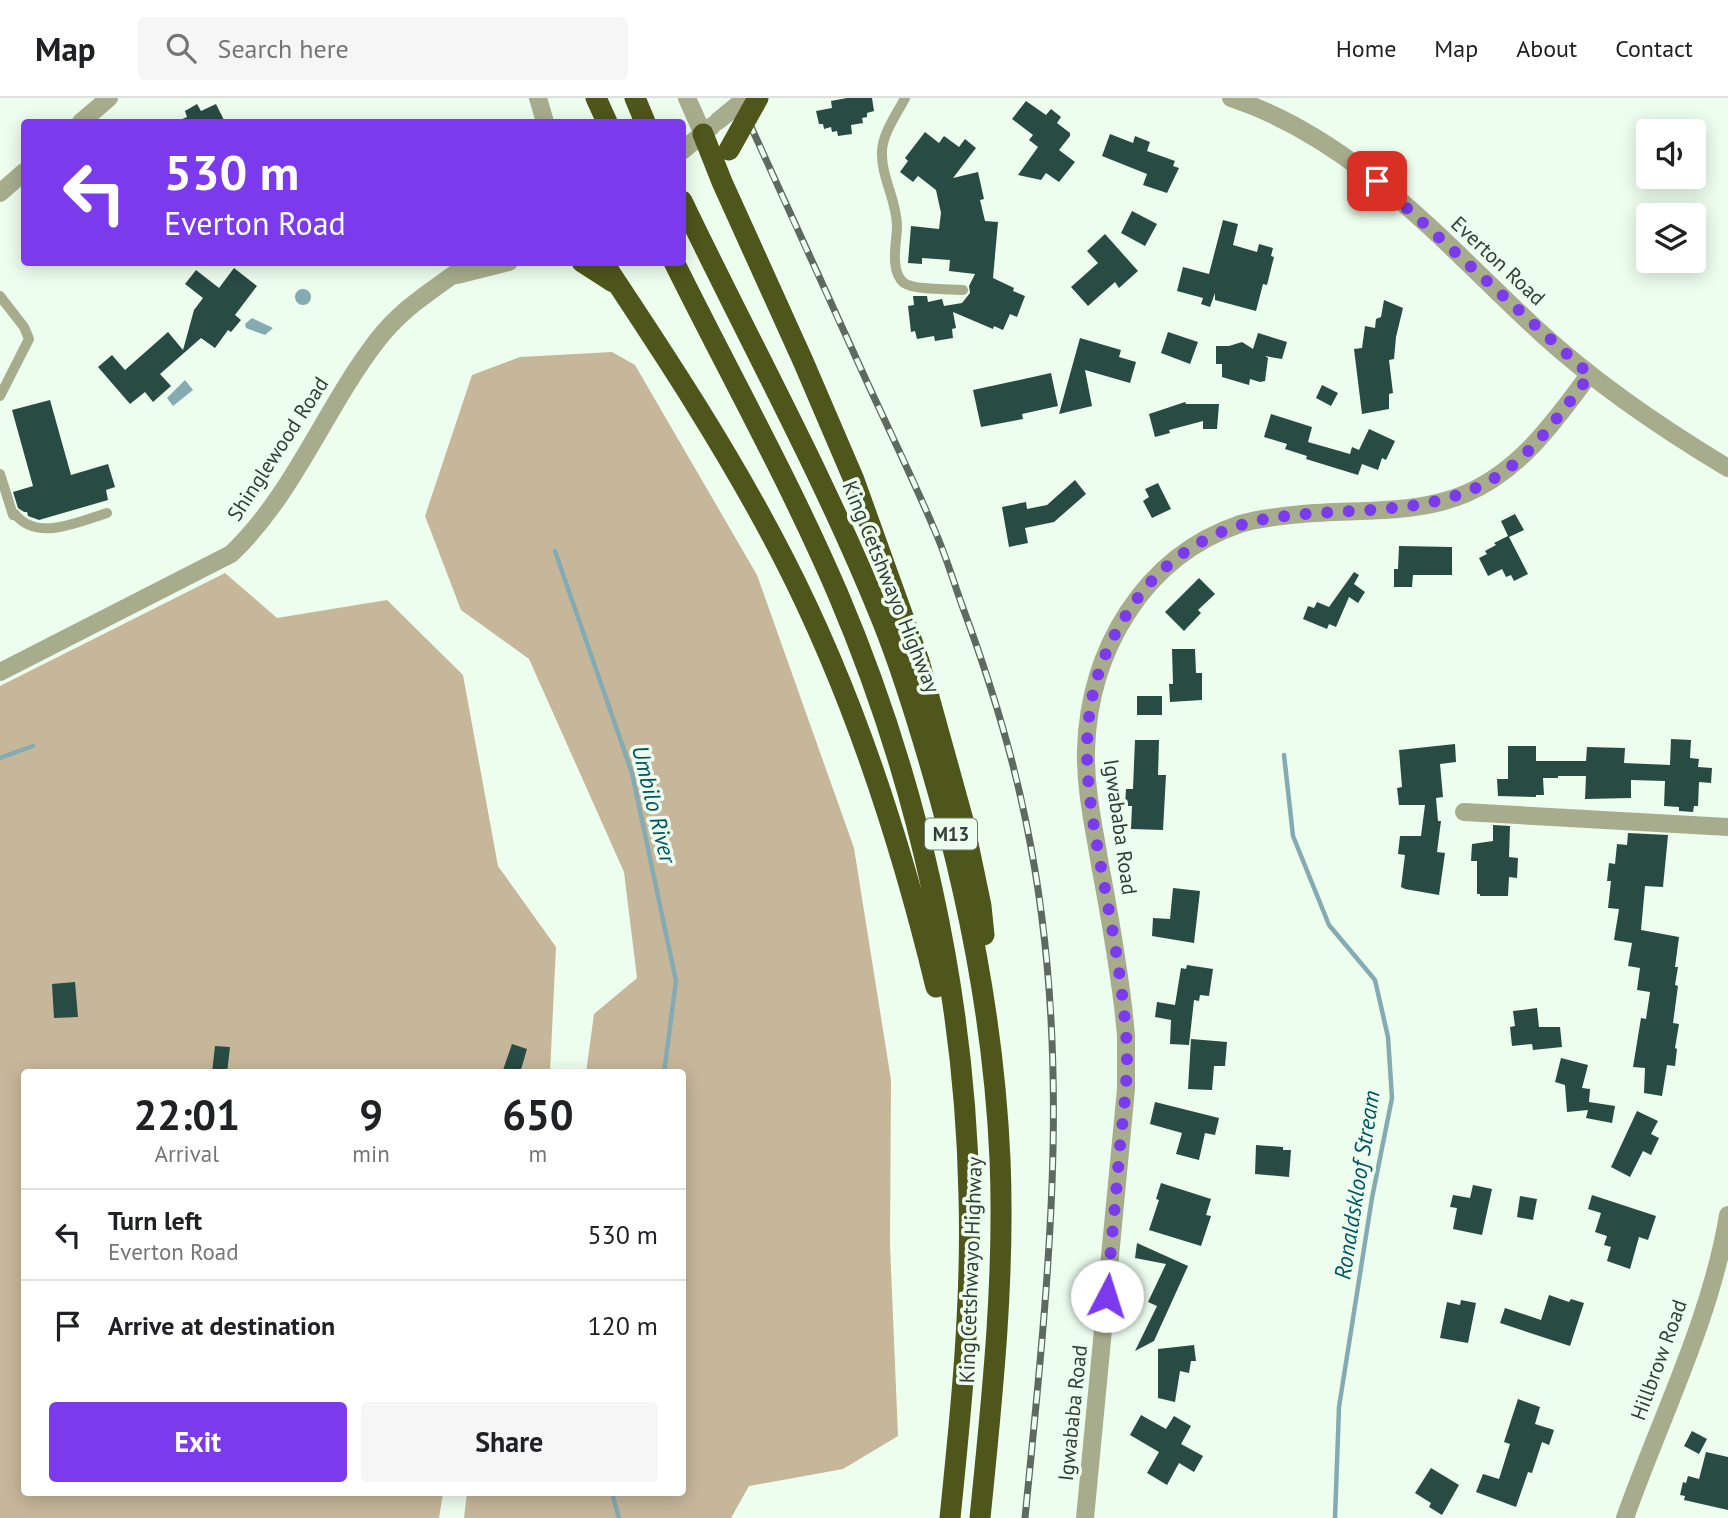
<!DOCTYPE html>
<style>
:root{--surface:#fff;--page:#f6f6f6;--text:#202124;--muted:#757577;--line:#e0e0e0;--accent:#7c3aed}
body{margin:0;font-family:"PT Sans",sans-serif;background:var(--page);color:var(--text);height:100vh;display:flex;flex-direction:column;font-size:26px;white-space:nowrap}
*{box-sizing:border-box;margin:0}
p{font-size:23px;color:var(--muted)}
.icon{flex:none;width:38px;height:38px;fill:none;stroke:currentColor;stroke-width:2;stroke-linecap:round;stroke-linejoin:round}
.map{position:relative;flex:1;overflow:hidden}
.side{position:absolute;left:21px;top:971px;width:665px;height:427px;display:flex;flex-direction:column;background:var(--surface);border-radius:7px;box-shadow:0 4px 18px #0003}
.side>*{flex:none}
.top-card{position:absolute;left:21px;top:21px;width:665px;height:147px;border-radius:7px;box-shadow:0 4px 18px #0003;background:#7c3aed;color:#fff;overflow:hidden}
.controls{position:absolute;left:1636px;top:21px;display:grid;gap:14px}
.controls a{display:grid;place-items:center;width:70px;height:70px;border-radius:7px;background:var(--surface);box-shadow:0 4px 18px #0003;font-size:35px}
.pin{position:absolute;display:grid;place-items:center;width:60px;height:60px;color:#fff;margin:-30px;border-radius:14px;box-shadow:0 4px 10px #0006}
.me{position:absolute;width:77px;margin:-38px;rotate:5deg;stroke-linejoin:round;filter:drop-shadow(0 0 5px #0008)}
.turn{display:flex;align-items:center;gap:24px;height:147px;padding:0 28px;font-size:32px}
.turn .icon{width:91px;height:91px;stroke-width:2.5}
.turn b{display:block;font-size:49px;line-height:60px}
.eta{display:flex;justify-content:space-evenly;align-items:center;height:119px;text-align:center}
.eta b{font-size:42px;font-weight:600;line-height:49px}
.action{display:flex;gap:14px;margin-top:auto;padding:14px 28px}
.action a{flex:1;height:80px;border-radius:7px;background:var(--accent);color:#fff;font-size:28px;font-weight:600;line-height:80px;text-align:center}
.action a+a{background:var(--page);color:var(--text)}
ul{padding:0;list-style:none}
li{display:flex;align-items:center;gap:21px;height:91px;padding:0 28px;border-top:2px solid var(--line)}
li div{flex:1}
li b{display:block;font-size:26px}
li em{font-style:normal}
header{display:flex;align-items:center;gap:42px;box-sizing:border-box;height:98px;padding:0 35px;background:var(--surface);border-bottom:2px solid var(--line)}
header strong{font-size:33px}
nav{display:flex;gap:38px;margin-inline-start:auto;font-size:24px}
.search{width:490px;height:63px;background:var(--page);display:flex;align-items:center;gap:18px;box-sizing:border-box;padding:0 24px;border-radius:7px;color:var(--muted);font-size:26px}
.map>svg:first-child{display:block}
.forest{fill:#c6b79b}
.water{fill:#84aab2}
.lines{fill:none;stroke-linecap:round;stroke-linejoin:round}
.stream{stroke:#84aab2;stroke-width:4.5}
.building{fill:#284b44}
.service{stroke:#a7ad8c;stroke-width:10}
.minor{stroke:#a7ad8c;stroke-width:18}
.tertiary{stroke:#a7ad8c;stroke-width:18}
.motorway{stroke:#4f561b;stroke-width:21}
.rail-casing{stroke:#5e6a5f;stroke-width:7}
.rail{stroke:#edfeef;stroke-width:4.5;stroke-dasharray:13;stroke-linecap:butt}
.minor-bridge{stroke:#a7ad8c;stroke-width:18}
.motorway-bridge{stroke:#4f561b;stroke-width:21}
.route{stroke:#7c3aed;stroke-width:12;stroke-dasharray:0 21.6}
.labels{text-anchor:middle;stroke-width:7;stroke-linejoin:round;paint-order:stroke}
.shield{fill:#edfeef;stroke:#6b786c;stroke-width:2}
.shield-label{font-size:19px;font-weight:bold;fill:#333e34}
.street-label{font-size:21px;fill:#333e34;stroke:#edfeef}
.water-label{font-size:23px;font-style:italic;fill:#005461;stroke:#edfeef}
</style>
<header>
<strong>Map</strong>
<div class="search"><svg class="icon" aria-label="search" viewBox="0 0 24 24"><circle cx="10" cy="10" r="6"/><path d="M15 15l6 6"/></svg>Search here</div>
<nav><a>Home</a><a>Map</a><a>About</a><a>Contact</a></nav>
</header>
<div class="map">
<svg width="1728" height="1420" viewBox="0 0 1728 1420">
<rect width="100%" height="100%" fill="#edfeef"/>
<path class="forest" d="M612,254l23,13 122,210 97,273 37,232 -1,165 8,191 -55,33 -94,17 -18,32h-267l3,-25h215v-420h-96l8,-59 43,-36 -13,-106 -95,-213 -68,-49 -36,-94 47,-141 48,-18z
M225,475l52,45 110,-18 76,75 35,191 58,81 -6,126h-526v420h419l-4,25h-439v-832z"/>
<path class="water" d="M295 199a8 8 0 1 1 16 0a8 8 0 1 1-16 0Z
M252,220l21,10 -8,7 -19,-7 -1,-4z
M185,282l8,10 -20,16 -6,-8z"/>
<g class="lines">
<path class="stream" d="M555,453l77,222 44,208 -12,92
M1284,657l9,81 36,89 46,55 13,57 4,61 -20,100 -33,209 -4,111
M0,660l33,-12
M612,1395l7,25"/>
</g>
<path class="building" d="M847,0h25l2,13 -7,2v4l-5,1 1,5 -12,2 1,9 -14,2 -1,-5 -5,1 -1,-5 -7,2 -1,-5h-4l-3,-13 16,-3 -1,-7z
M1026,3l20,14 5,-6 10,8 -4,6 13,10v3l-11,14 16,12 -16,20 -13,-9 -5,7 -23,-5 20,-28 -9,-7 4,-5 -21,-16z
M197,6l4,7 15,-7 9,18h-50l12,-5 -2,-6z
M925,34l14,11 5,-7 15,11 6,-8 11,9 -23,30 25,-6 6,27 -4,1 5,21 13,1 -5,56 21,10 -1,3 12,5 -8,21 -7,-3 -7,16 -9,-4 -1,3 -40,-17 3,16 -4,1 1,9 -18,3 -1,-5 -17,3 -2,-8 -4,1 -3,-26 6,-1 -1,-9h14l1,6 14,-3 2,7 18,-3 8,-10 -1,-7 6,-12 -26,-3 1,-11 -28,-2v6l-14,-1 3,-37 28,3 2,-16 -5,-23 -18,-14 -5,6 -13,-10 8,-11 -3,-3z
M1110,36l23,9 2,-7 15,6 -3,9 28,10 -2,5 6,2 -12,25 -24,-8 4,-11 -45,-18z
M1132,113l25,13 -12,22 -24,-13z
M1223,122l15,4 -5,21 24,7 2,-8 14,4 -2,8 3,1 -7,28 -4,-1 -7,27 -41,-11v-7l-5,14 -9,-3 2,-6 -26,-7 6,-24 26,7z
M1105,136l33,37 -19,17 -4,-6 -27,24 -17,-19 27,-24 -11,-12z
M234,170l23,18 -22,29 6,5 -10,12 -3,-2 -13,18 -14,-10 -41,36 11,12 -18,16 -8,-10 -15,12 -32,-37 14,-12 13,15 43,-38 15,18 11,-40 9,-12 -18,-14 11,-14 23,18z
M1384,202l19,8 -7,29 -2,22 -5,1 4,33 -4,1v15l-27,5 -8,-65 8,-1 3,-22 10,2 1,-9 5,-2z
M1168,234l30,10 -8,22 -29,-11z
M1258,235l29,9 -5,17 -17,-3 3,2 -3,23 -5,1 -10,-3 -1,6 -27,-8v-13h-6v-18h13l13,-4 11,7z
M1080,240l41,12 -2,7 17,5 -6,21 -45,-13 7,36 -33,8z
M1051,275l7,33 -36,8 1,5 -42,8 -8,-37z
M1322,287l16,8 -7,13 -15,-8z
M50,302l21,75 37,-11 7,23 -9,3 2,10 -69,20 -11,-4 -1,-4h-3l-6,-4 -5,-16 20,-6 -21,-76z
M1185,304l1,2h33l-2,25h-14v-8l-34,9 1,3 -15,4 -6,-23z
M1271,316l41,13 -4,15 42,12 2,-7 7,3 10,-21 26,12 -9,19 -4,-2 -4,12 -16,-6 -4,11 -52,-16 1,-3 -22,-7 2,-5 -23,-7z
M1075,382l11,14 -32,28 -29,6 3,15 -19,4 -7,-40 24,-5 1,7 20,-4z
M1158,385l13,26 -19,9 -9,-17 6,-4 -4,-8z
M1515,416l9,16 -15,7 19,37 -14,7 -3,-6 -5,2 -4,-8 -14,7 -9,-18 8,-4 -2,-3 11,-6 -2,-2 14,-7 -7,-15z
M1399,448l53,1v28h-39l-1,12h-18v-18h4z
M1354,474l5,3 -5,9 11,8 -7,11 -9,-6 -13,30 -7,-3 -2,5 -24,-10 5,-13 6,2 3,-6 12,5z
M1199,480l16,16 -17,16 3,3 -17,18 -19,-19z
M1172,551h23l1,24h6v27l-32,2 -1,-18h4z
M1137,598h25v19h-25z
M1671,641l20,1 -1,18 9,1 -1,8 14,1 -1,15 -12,-1 -1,24h-4l-1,6 -14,-1v-4l-15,-1 1,-25 -34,-1v18l-46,1 1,-23h-28v2h-15l1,17h-8v2l-38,-1 -1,-17h11v-33h28v15h50l1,-14 38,1 -1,15 46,2z
M1135,642h24l-1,35h8l-3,55 -32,-1 1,-23h-7l1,-17h7z
M1455,646l1,18 -16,2 3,33 -7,1 2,23h3l-4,31 8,1 -6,42 -34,-6 -4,-2 4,-32 -7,-1 2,-18h21l4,-31h-26l-2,-17 5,-1 -3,-37z
M1493,727l17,1 -1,31 9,1 -1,20 -8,-1 -1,19h-28v-2h-3v-33h-6l1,-17 21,-3z
M1628,735l40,2 -5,52 -18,-1 -4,44 38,7 -4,30h3l-3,18 3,1 -5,37 6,1 -4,24 2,1 -2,17 -8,-1 -5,31 -18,-3 1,-25 -12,-1 8,-49 5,1 4,-27 -13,-2 3,-22 -12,-2 4,-23 -18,-3 5,-31 -11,-1 3,-27h-4l2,-18 6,1 2,-20 10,1z
M1173,790l27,3 -6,52 -42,-7 1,-18 17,1z
M1187,867l26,4 -4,27 -9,-1 -1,6 -5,-1 -5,45 -19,-1 1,-24 -16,-3 2,-15 18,3 6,-37 5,1z
M75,884l3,35 -24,1 -2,-34z
M1537,910l2,19h21l2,20 -29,3 -1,-6 -20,2 -2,-19 5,-1 -2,-15z
M1191,941l36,3 -2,24h-11l-2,24 -24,-1z
M512,946l15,5 -7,24h-18z
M215,948l15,1 -3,26h-15z
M1561,960l27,7 -6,23 8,1 -1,13 26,4 -3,17 -26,-5 2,-8 -21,2 -2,-27 -10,-3z
M1155,1004l64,16 -4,17 -10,-2 -6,27 -23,-6 6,-21 -32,-9z
M1637,1013l21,10 -7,13 8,4 -8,17 -8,-4 -13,26 -19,-10z
M1256,1047l27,2v3h8l-2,27 -34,-3z
M1161,1085l50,16 -5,16 5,1 -10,30 -52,-16 10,-30 -3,-1z
M1473,1087l19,4 -10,46 -29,-6 4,-21 -7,-1 3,-12 17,3z
M1592,1097l64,21 -8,24 -9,-3 -9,32 -23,-8 4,-14 -7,-2 3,-9 -12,-4 6,-19 -13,-4z
M1520,1098l17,3 -4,21 -16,-3z
M1137,1145l51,23 -34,75 -19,10 22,-45 -9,-4 18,-38 -31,-6z
M1549,1197l20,7 2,-3 13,4 -14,43 -70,-23 5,-15 36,12z
M1461,1202l15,3 -8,40 -28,-5 7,-36 13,3z
M1194,1247l2,16h-5l-2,12 -9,-2 -5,31 -17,-4v-49z
M1518,1301l22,8 -5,17 19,6 -5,15 -7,-3 -10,31 -4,-1 -12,35 -40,-15 7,-18 16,5 11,-35 -6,-2z
M1141,1317l25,14 8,-13 17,10 -10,18 22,12 -9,16 -15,-9 -12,22 -20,-12 12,-21 -29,-17z
M1692,1333l15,8 -8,15 -15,-8z
M1706,1354l22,5v53l-44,-10 1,-4 -5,-1 3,-13 3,1 2,-7 11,3z
M1431,1370l28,17 -17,30 -13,-8 2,-4 -16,-10z"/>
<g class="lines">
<path class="service" d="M905,0c-8,16 -23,36 -23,54 -1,25 15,49 15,74 0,15 -8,45 7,57 10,7 46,6 59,7
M0,198l24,31 5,12 -29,57
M0,376l13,41 2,-1c22,28 63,8 92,-1"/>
<path class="minor" d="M1231,0c127,42 216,149 311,236 56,51 121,95 186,134
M81,24l28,-24
M682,53l30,-25
M0,95l24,-21
M457,177l52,-13
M0,574l231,-118c63,-60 93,-144 145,-212 29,-38 59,-52 94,-80
M1464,714l264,15
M1085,1420l41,-429v-54l-3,-29c-6,-47 -14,-94 -23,-141 -6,-38 -15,-76 -14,-115 3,-99 57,-193 154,-226 19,-6 42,-8 62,-10 54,-5 113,1 163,-20 55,-23 90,-73 124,-119
M1625,1420c35,-99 86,-199 103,-303"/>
<path class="tertiary" d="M538,0l7,24
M687,0l16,36"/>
<path class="motorway" d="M596,0l11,24
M635,0l10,24
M703,36l19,48 81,179 51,119 65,181 44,159 18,86 3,29
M682,103c67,140 142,275 200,419 19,47 34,96 48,144 38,128 64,261 70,395 5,120 -8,240 -20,359
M582,164l31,20
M603,164c64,96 127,192 180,295 70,136 117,281 153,430
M674,164c55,111 115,218 164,332 80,188 127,397 131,602 3,108 -8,215 -19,322"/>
<g class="rail-casing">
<path id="rail" d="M738,0c43,95 86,190 129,284 23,50 47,99 68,149 11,25 19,52 28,77 26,70 48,140 63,214 49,235 22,460 -1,696"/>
</g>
<use href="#rail" class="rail"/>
<path class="minor-bridge" d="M718,23l28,-23"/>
<path class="motorway-bridge" d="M729,52l29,-52"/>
</g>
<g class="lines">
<path class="route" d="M1107,1198c4,-50 9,-100 13,-150 4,-37 9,-75 6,-112 -4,-56 -15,-112 -25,-167 -19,-102 -28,-179 36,-268 34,-47 85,-75 142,-82 79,-11 168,2 234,-52 30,-25 53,-59 77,-90l-213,-194"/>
</g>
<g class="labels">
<rect class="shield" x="925" y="720.5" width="52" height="31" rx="5"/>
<g class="shield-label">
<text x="951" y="743">M13</text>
</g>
<g class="street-label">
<text transform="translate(1498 163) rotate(43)" y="7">Everton Road</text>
<text transform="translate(278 351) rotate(-57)" y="7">Shinglewood Road</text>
<text transform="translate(891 489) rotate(68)" y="7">King Cetshwayo Highway</text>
<text transform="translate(1120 729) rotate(82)" y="7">Igwababa Road</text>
<text transform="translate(971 1172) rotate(-88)" y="7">King Cetshwayo Highway</text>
<text transform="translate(1659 1262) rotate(-70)" y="7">Hillbrow Road</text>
<text transform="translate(1073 1315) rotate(-84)" y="7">Igwababa Road</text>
</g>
<g class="water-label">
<text transform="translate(654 706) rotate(76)" y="8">Umbilo River</text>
<text transform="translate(1357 1087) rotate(-81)" y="8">Ronaldskloof Stream</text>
</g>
</g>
</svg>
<div class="controls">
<a><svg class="icon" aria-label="sound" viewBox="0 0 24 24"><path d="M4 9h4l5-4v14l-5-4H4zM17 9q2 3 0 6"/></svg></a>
<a><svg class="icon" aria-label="layers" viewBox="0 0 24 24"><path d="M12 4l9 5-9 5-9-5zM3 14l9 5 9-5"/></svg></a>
</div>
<div class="pin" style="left:1377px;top:83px;background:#d93025"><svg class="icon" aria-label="arrive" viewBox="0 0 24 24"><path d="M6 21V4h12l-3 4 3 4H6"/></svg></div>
<svg class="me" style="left:1107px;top:1198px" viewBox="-20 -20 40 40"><circle r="19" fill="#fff"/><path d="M0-13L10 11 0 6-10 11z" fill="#7c3aed"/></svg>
<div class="top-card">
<div class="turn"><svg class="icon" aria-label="left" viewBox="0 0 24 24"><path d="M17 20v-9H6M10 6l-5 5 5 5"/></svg><div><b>530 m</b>Everton Road</div></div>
</div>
<section class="side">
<div class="eta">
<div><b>22:01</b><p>Arrival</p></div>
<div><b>9</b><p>min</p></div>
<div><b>650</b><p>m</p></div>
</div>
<ul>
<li><svg class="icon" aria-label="left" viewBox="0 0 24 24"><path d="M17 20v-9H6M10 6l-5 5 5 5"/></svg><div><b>Turn left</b><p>Everton Road</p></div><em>530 m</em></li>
<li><svg class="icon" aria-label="arrive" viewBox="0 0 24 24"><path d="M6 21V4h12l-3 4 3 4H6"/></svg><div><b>Arrive at destination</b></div><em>120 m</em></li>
</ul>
<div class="action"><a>Exit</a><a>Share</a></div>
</section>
</div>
